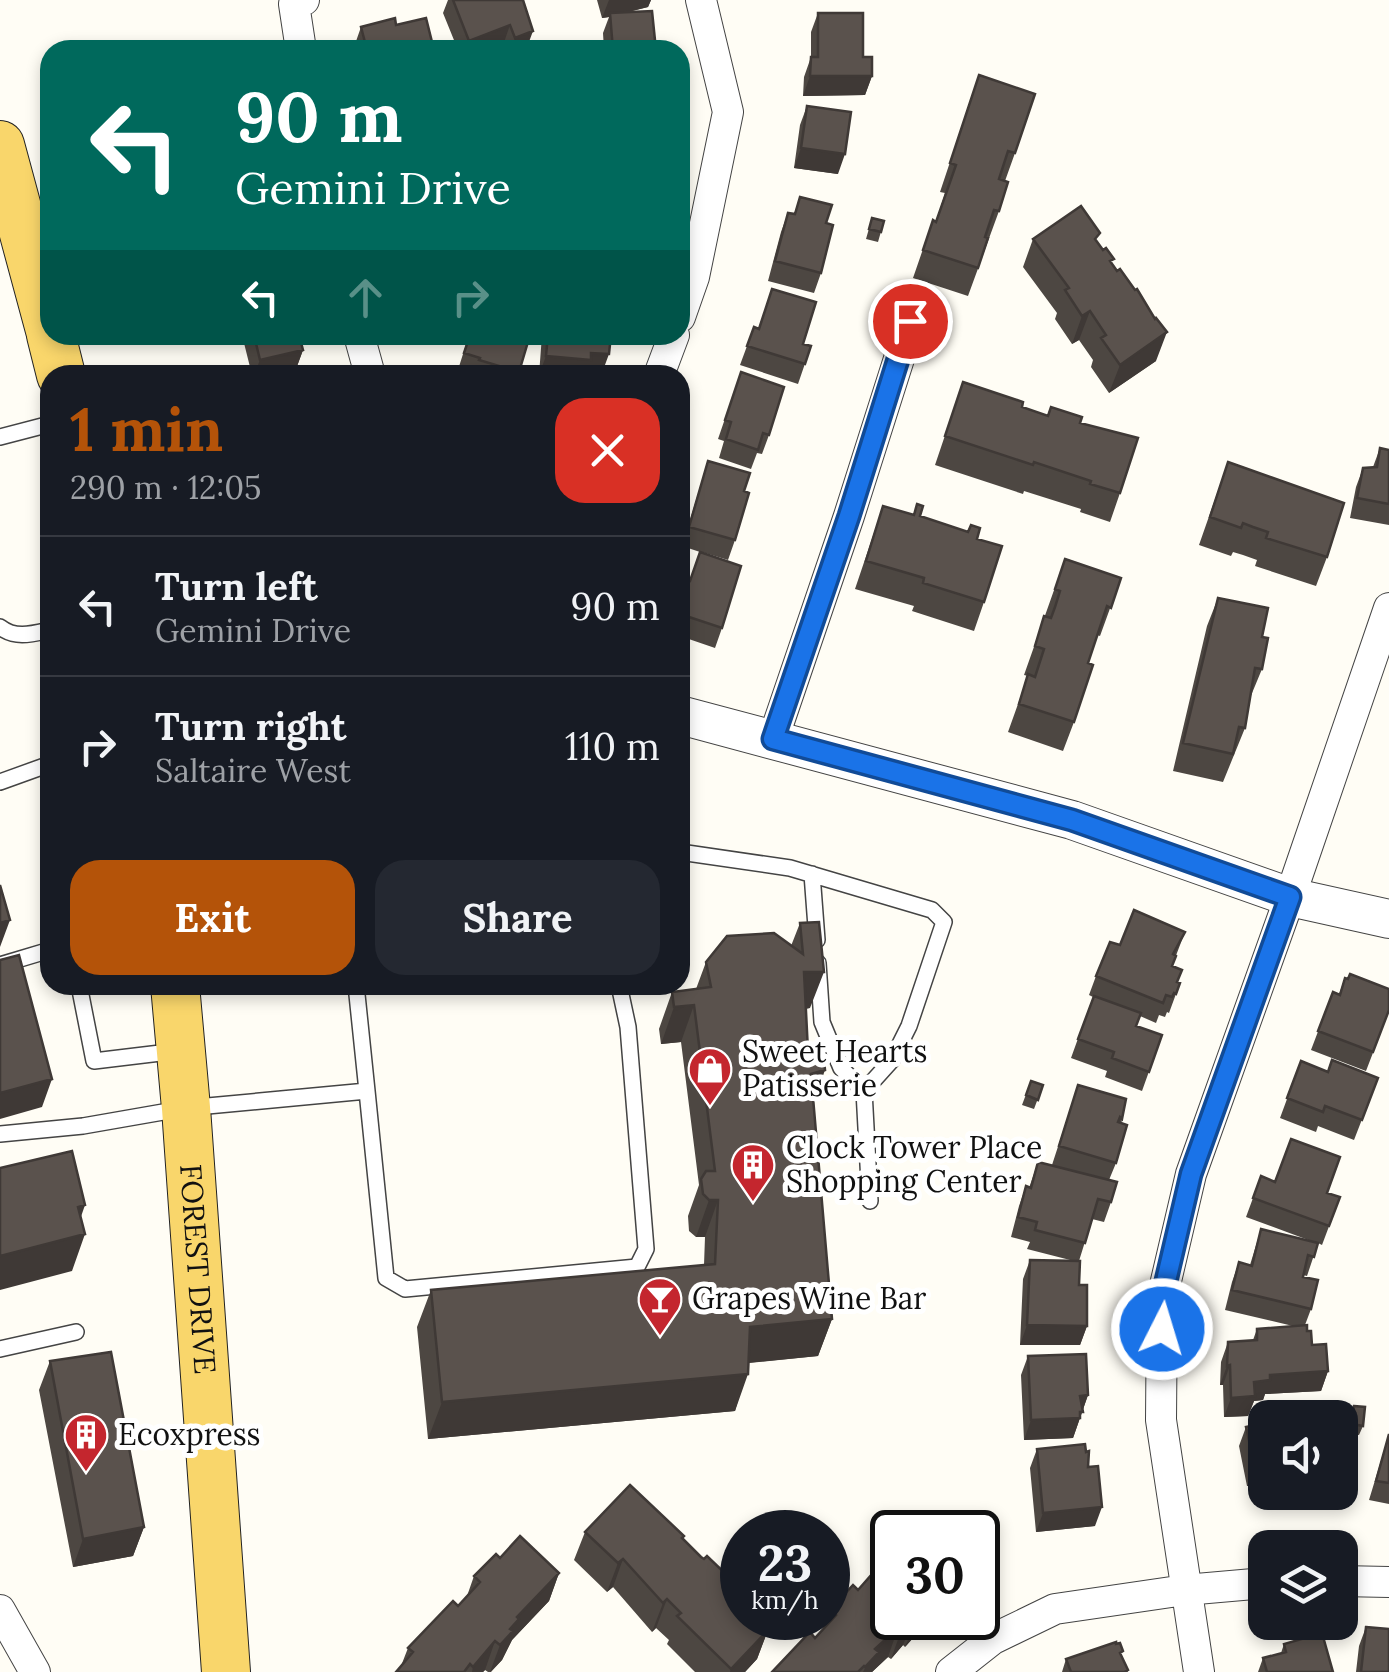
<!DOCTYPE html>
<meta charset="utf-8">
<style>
:root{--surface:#171b24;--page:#242831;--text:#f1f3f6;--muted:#9ea1a6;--line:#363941;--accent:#b45309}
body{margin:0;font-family:Lora,serif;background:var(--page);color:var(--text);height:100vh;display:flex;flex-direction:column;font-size:38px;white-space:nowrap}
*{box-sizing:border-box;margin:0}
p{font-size:32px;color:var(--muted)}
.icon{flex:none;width:55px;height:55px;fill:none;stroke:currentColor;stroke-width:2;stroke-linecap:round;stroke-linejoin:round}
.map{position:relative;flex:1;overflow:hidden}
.side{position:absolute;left:40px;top:365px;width:650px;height:630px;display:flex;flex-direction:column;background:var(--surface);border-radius:30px;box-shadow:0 5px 15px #0003}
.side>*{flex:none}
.hud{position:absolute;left:40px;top:40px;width:650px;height:305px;border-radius:30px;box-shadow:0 5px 15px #0003;background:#00695c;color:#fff;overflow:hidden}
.tools{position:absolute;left:1248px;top:1400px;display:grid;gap:20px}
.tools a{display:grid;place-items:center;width:110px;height:110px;border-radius:20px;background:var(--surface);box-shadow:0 5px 15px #0003;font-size:50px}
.speed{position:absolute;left:720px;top:1510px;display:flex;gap:20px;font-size:50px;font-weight:700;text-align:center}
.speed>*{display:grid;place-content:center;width:130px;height:130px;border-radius:50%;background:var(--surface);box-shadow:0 5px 15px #0003;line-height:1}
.speed small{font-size:25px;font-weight:400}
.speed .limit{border:5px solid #111;border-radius:15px;background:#fff;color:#111}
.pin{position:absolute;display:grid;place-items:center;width:85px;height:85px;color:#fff;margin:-42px;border:5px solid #fff;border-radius:50%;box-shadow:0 2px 10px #0007}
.me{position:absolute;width:110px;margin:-55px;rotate:5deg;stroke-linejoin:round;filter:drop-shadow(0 0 8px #0008)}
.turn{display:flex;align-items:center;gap:35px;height:210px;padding:0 30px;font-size:45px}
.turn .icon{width:130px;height:130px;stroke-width:2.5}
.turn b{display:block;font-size:70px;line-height:85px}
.lanes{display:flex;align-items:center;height:95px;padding:0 30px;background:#0003;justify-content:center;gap:50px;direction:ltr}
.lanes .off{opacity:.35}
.round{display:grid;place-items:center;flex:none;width:105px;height:105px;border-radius:30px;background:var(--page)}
.overview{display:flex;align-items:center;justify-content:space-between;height:170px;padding:0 30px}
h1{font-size:60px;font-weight:700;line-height:75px;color:var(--accent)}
.cta{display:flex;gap:20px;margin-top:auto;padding:20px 30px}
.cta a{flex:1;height:115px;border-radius:30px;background:var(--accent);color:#fff;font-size:40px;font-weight:700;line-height:115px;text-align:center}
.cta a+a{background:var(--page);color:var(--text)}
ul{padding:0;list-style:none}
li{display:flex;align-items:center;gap:30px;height:140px;padding:0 30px;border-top:2px solid var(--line)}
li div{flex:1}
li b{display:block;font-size:38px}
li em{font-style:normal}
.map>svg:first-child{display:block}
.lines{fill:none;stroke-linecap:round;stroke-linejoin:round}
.service-casing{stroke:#444;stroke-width:18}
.minor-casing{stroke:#444;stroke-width:32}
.tertiary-casing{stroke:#444;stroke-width:40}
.primary-casing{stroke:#222;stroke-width:50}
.service{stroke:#fff;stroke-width:15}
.minor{stroke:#fff;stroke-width:30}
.tertiary{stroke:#fff;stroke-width:38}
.primary{stroke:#f9d66b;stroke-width:48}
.wall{fill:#4d4742}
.shaded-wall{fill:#3f3936}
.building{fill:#5a524d;stroke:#3f3936;stroke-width:2.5}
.route-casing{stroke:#114b97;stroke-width:25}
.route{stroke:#1a73e8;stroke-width:18}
.labels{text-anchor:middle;stroke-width:10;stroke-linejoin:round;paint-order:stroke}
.poi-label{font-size:30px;fill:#111;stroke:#fff;text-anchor:start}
.street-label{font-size:30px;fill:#111;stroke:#fff}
</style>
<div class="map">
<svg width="1389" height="1672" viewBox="0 0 1389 1672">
<rect width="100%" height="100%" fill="#fffdf5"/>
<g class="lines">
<g class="service-casing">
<path id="service" d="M0,437l50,-13
M0,627c15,12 32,7 50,3
M0,782l50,-18
M680,852l110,16 142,42 12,12 -35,104 -17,34 -28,31 6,110
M812,874l5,66
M818,963l4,59 19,46 23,23
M0,965l50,-15
M79,985l15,76 83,-10
M367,1091l19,187 19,11 232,-22 9,-18 -18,-222 -9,-42
M0,1134l83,-8 103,-18 181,-17 -11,-106
M0,1349l76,-17"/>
</g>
<g class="minor-casing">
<path id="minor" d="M301,50l-7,-46 10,-4
M680,317l14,-40 34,-165 -27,-112
M359,335l11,40
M659,375l15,-40
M773,739l76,-223 62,-195
M1340,1581l49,1
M0,1610l35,62
M951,1672l42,-33 62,-30 130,-19 80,-7
M1199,1672l-38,-252 1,-122 29,-124 99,-277 99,-289"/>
</g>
<g class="tertiary-casing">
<path id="tertiary" d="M680,715l392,105 218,77 99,22"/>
</g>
<g class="primary-casing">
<g id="primary">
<path d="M0,145l50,185"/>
<path d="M51,335l10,40"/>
<path id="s1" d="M175,985l11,123 40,564"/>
</g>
</g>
<use href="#service" class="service"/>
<use href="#minor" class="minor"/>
<use href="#tertiary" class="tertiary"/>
<use href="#primary" class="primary"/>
</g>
<path class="wall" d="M448,0h75l3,50h-21l-2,-5 -14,5h-31l-15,-37z
M597,0h54l-3,7 -23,6 31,37h-52l-1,-17 6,-16 -7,1z
M818,13l45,44 9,19 -7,19 -62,1 1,-19 7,-20v-25z
M361,27l73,23h-79l-1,-3z
M979,75l36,78 -10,28 -6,30 -31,85 -55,-18 20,-58 3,2 9,-29 -5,-1z
M807,106l31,68 -44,-6 6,-43z
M800,197l26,26 -5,50 -7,20 -46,-12 13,-49 7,-19 6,1z
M872,218l12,3 -6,21 -12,-3z
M1033,239l64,2 15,22 44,98 -47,32 -18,-26 2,-7 -14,-20 -7,4 -17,-25 2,-6 -34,-46z
M754,327l57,19 -13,38 -58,-19z
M242,335h57l4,15 -7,19 -25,6h-19z
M469,335h61l-12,40h-53l-8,-2z
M542,335h69l-9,38 -16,-1 -1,3h-46z
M741,372l28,63 -7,19 -5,-1 -6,16 -32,-11 5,-17 -6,-2z
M963,382l59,25 26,9 32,7 40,70 -10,29 -30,-10 1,-3 -57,-18 -1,3 -88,-29z
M1380,448l9,2v75l-39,-7 6,-31 7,-19 10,-1z
M708,461l36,30 -9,49 -7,20 -26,-8 20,76 -7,20 -35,-12v-47l10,-8 10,-29 -18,-6z
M1228,462l99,95 -11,29 -61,-20 2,-6 -14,-5 -10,-3 -2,4 -32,-11z
M883,506l37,10 57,23 7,63 -10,29 -62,-20 2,-5 -59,-17z
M1065,559l56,19 -21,58 -3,-1 -9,28 -14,59 -11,29 -55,-19 20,-56 -4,-1z
M1218,598l44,39v32l-12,29 -5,30 -22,54 -50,-11 34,-145z
M800,923l10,85 -4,1 2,42 24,268 -14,37 -69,7 -14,48 -307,28 -11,-112 14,-37 273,-25 1,-28h-9l-7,-6 -1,-15 11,-31 -18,-143 -20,2 -2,-15 13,-37 24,-3 10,-27 85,-16z
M1185,932l-13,34 5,16 3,1 -11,30 -2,-1 -2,5 -6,-2 -3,8 -16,-7 -4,10 26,9 -20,56 -37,-14 2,-6 -36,-13 22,-61 -4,-2 7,-19 24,-31z
M1345,978l44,33 -23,60 -55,-21 22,-58 6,2z
M1301,1061l27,11 50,6 -24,62 -36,-14 -2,6 -36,-14z
M1031,1081l12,4 -9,24 -12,-4z
M1078,1085l44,34 -6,44 -7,17 2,22 -7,20 -12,-3 -13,42v24l8,41 -7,19h-60l3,-66 7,-19 44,1 -47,-12 3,-7 -19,-5 8,-31 7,-20 3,2 9,-26 14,3z
M1275,1182l65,15 -18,48 -4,-2 -11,33 -4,-1 8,34 -6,16 7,20 16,26 -7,20 -56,3 -2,6 -9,1 -6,15 -24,1 -1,-32h-3l1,-23 7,-20 25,-2 4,-11 36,-3 -68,-16 7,-28 7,-20 11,3 11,-36 50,12 -65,-24 7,-19z
M1028,1356l60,39 -15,43 -49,2 -3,-65z
M50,1361l94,166 -11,29 -60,11 -34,-177z
M1354,1406l9,20 -4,9 -11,-1 2,-19z
M1265,1423v69h46l-2,6 -48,10 -2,-7 -2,1 -3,-14 1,-3 -8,1 -8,-40 7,-19z
M1389,1434v70l-20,-4z
M1037,1449l51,18 7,59 -59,6 -6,-64z
M585,1532l98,7 59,56 -1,1 1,22 26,12 -11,29 -12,13h-50l-28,-28 2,-4 -13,-12 -4,4 -39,-45 -6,5 -33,-32z
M500,1558l59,15 -10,28 -37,39 -10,20 -11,12h-3l-3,-2 -2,2h-87l5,-6 7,-18 50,-42 9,-10 7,-20z
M858,1590l73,28 -26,29 -2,-2 -12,14 -3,-2 -16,15h-100l43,-34 8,-9 7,-19z
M1366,1627l23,45h-33l3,-26z
M1284,1644l49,28h-75l5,-14 18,-5z
M1121,1656l7,16h-66l4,-13z"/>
<path class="shaded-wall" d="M609,0h42l-3,7 -38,9v-3l-1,4 -7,1z
M510,25l-7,20 -14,5h-23l3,-9z
M533,31l-7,19h-16l5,-12z
M810,76h62l-7,19 -62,1z
M801,148l44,6 -7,20 -44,-6z
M1090,311l-11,29 -7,4 10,-28z
M1167,332l-11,29 -47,32 11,-28z
M303,350l-7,19 -25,6h-17l6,-15z
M591,353l18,1 -7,19 -16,-1 -1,3h-46l7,-19z
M10,920l-10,27v-24z
M804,972h20l-14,36 -19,1z
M694,1005l-13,37 -20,2 13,-37z
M825,1070l-13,37 -1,-33z
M52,1079l-10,28 -42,12v-26z
M709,1200h9l-13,37h-9z
M85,1205l-11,32 11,-3 -13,37 -72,19v-34l78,-49z
M832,1319l-14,37 -82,8 14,-37z
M1027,1325l60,1 -7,19h-60z
M1230,1365l-7,20h-3l7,-19z
M1328,1371l-7,20 -56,3 -2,6 -9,1 -6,15 -24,1 7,-19 23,-16 16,-7z
M748,1374l-13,37 -307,28 14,-37z
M1088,1395l-15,43 -49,2 7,-20 49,-24z
M1263,1465l-8,20 -8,1 8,-19z
M1264,1482h1v4l-6,15 -2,1z
M1266,1492h45l-2,6 -48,10z
M1102,1507l-7,19 -59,6 7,-19z
M144,1527l-11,29 -60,11 10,-28z
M623,1559l-10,28 -6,5 11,-29z
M559,1573l-10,28 -37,39 -10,20 -12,12 10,-27 17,-28z
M667,1599l-11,29 -4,4 11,-29z
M914,1618l-11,27 -12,14 10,-28z
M917,1618h14l-26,29z
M898,1628l-10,29 -16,15h-9l12,-23z
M768,1630l-11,29 -12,13h-15l1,-3z
M495,1641l-10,29 -2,2h-11l1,-5z"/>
<path class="building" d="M453,0h70l10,31 -18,7 -5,-13 -41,16z
M652,11l4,39h-43l-3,-37z
M818,13h45v44h9v19h-62l1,-19h7z
M395,18l1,7 30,-7 8,32h-67l-6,-23z
M979,75l56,19 -20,59 -7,-2 -9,28 9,3 -9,29 -5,-1 -9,27 3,1 -10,30 -55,-18 10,-30 3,2 20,-57 -6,-2z
M807,106l44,6 -6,42 -44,-6z
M800,197l32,8 -6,18 7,2 -12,48 -46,-12 13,-48 7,1z
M1081,206l19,27 -5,6 8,11 3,-2 8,11 -4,2 7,10 3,-2 15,21 2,-1 18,30 1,-1 11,14 -47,33 -19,-27 5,-3 -16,-24 -8,5 -17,-26 4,-2 -36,-49z
M872,218l12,3 -3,11 -12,-3z
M772,289l44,13 -13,42 8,2 -6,18 -58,-18 7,-19 5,2z
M254,335h45l4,15 -43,10z
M470,335h60l-11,37 -40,-12 1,-2 -16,-5z
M548,335h63l-2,19 -18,-1v7l-45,-4z
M741,372l43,15 -15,48 -6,-2 -5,17 -32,-11 5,-17 -6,-2z
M963,382l60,20 -1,5 26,9 3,-9 31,10 -2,6 58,15 -18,55 -30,-9 1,-3 -57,-19 -1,3 -88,-29z
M1380,448l9,2v54l-32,-6 6,-30 14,-1z
M708,461l42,12 -6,18 5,2 -14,47 -46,-13z
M1228,462l116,41 -17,54 -61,-19 2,-6 -15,-5 -10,-4 -2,5 -31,-11z
M917,504l6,2 -3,10 48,16 3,-7 9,3 -3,11 25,7 -18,56 -61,-19 1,-5 -58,-17 17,-55 31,9z
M700,552l41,14 -19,62 -42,-14v-24l3,-11 7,2z
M1065,559l56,19 -10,30 -4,-2 -19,57 5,2 -19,57 -55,-18 9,-30 7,3 9,-28 -9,-3 9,-30 7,2 4,-11 5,-16 -5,-2z
M1218,598l50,10 -6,29 6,1 -6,31 -7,-1 -10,60 -6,-1 -6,27 -50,-11z
M0,885l10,35 -10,3z
M1134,910l51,22 -12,22 3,2 -4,10 10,4 -5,12 3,1 -4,11 -2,-1 -2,4 -6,-2 -3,8 -67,-27 14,-34 10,3z
M819,922l5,50h-20l4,79 15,-3 2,22 -14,4 21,245 -82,8 -2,47 -306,28 -11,-112 284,-26 3,-64h-9l-6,-6 -2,-15 5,-8h9l-21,-166 -20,2 -2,-15 39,-5 -5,-25 21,-26 47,-3 29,21 -3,-31z
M19,955l33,124 -52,14v-133z
M1350,974l39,15v21l-16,42 -55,-21 15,-39 7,3 5,-17 3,1z
M1094,996l47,17 -5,13 26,9 -13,37 -37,-14 2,-6 -36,-13z
M1332,1060l46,18 -16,42 -37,-14 -2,6 -36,-14 14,-37 27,11z
M1031,1081l12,4 -5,15 -12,-5z
M1078,1085l48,14 -4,20 -2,-2 -2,5 9,3 -11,38 -57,-17z
M1291,1139l49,18 -13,36 13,4 -11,29 -76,-28 8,-22 14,6z
M72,1151l13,54 -7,2 7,27 -85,22v-88z
M1038,1162l79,20 -6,20 -13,-3 -13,44 -50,-13 2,-8 -19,-5 8,-31 5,2z
M1261,1229l57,14 -4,14 -6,-2 -5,22 15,3 -7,29 -79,-19 7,-28 13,4z
M1030,1260l50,1 -1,24h8v41l-60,-1z
M1307,1325v6h4l1,14 14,-1 2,27 -58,4v5l-16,2 1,14 -24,2 -1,-33 -3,1 1,-24 29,-2v-11z
M111,1352l33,175 -61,12 -33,-178z
M1086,1354l2,41 -8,1 3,16h-3v6l-49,2 -3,-64z
M1354,1406l11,1 -2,19 -11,-2z
M1265,1423v59h-1l-3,-13 3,-1 -1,-3 -8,2 -9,-40z
M1389,1434v49l-13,-2z
M1085,1444l1,8 3,-1 -1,16 10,-1 4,41 -59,6 -6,-64z
M630,1485l54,51 -2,2 19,19 3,2 3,-3 24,23 -4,4 15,15v20h12l14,12 -37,39 -54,-53 4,-3 -14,-14 -4,4 -40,-44 -5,4 -33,-31z
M520,1536l39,37 -42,44 2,2 -9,10 3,2 -13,14 -5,-4 -22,26 -3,-3 -6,8h-68l17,-20 -5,-4 45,-47 5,5 22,-24 -6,-6 22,-22 4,4z
M892,1563v55h21l-12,13 -3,-3 -23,21 4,3 -14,15 -1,-1 -6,6h-86l38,-40 5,6 21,-23 -6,-5 23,-25 5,5 22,-25 6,5z
M735,1575l7,7v7l-2,3 -11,-9z
M1366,1627l23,2v43h-28z
M1322,1633l11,39h-66l-4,-14 23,-6 -2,-8z
M1116,1642v2l4,-1 3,8 -3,2 8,17 -4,2h-53l-5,-13z"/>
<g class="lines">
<g class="route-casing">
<path id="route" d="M910,321l-61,195 -76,223 299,81 218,77 -99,277 -29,124v31"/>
</g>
<use href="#route" class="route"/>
</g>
<defs>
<g id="shop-pin" transform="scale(2.25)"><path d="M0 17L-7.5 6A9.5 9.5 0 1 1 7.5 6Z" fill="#c4262e" stroke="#fff"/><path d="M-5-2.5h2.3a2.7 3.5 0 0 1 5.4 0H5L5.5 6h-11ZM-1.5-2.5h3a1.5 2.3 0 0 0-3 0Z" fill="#fff"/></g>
<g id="building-pin" transform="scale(2.25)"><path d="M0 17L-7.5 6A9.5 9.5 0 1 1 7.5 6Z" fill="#c4262e" stroke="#fff"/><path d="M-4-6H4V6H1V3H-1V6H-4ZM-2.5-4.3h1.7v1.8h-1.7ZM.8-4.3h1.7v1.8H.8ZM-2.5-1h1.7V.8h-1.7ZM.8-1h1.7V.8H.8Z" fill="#fff"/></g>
<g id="bar-pin" transform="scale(2.25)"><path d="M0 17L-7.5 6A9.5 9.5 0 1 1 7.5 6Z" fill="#c4262e" stroke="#fff"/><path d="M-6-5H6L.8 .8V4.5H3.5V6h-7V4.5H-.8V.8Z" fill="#fff"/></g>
</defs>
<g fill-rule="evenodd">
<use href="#shop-pin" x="710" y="1069"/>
<use href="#building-pin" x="753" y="1165"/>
<use href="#bar-pin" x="660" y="1299"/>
<use href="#building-pin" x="86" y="1435"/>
</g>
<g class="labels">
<g class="poi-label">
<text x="742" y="1062">Sweet Hearts<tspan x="742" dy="34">Patisserie</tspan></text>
<text x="786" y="1158">Clock Tower Place<tspan x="786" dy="34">Shopping Center</tspan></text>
<text x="692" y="1309">Grapes Wine Bar</text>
<text x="118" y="1445">Ecoxpress</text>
</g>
<g class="street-label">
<text dy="10" stroke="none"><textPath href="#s1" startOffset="285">FOREST DRIVE</textPath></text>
</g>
</g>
</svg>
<div class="tools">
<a><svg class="icon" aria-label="sound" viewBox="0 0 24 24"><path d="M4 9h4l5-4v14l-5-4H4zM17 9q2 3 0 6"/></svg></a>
<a><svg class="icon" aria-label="layers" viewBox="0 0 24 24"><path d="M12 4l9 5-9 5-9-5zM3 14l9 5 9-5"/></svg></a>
</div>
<div class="speed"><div>23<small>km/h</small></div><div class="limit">30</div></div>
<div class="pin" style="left:910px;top:321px;background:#d93025"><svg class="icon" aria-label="arrive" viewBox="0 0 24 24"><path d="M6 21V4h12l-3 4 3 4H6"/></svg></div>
<svg class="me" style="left:1162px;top:1329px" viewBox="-20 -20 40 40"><circle r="17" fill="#1a73e8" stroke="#fff" stroke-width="3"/><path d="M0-11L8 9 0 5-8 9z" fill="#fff"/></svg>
<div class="hud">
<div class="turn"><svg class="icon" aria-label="left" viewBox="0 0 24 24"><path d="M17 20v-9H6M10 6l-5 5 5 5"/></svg><div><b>90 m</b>Gemini Drive</div></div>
<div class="lanes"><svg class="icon" aria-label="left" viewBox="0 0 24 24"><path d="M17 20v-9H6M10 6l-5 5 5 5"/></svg><svg class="icon off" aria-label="ahead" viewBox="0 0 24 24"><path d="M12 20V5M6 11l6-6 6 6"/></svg><svg class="icon off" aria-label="right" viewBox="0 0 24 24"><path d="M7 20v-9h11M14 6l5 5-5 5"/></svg></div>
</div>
<section class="side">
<div class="overview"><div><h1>1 min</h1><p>290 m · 12:05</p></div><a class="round" style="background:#d93025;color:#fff"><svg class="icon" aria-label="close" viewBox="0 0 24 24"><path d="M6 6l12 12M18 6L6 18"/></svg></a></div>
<ul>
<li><svg class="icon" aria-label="left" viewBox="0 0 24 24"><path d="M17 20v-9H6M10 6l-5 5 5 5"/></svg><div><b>Turn left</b><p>Gemini Drive</p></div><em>90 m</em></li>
<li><svg class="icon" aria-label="right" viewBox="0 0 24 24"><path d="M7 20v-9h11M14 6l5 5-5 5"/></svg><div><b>Turn right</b><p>Saltaire West</p></div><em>110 m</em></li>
</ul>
<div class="cta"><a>Exit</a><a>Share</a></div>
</section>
</div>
